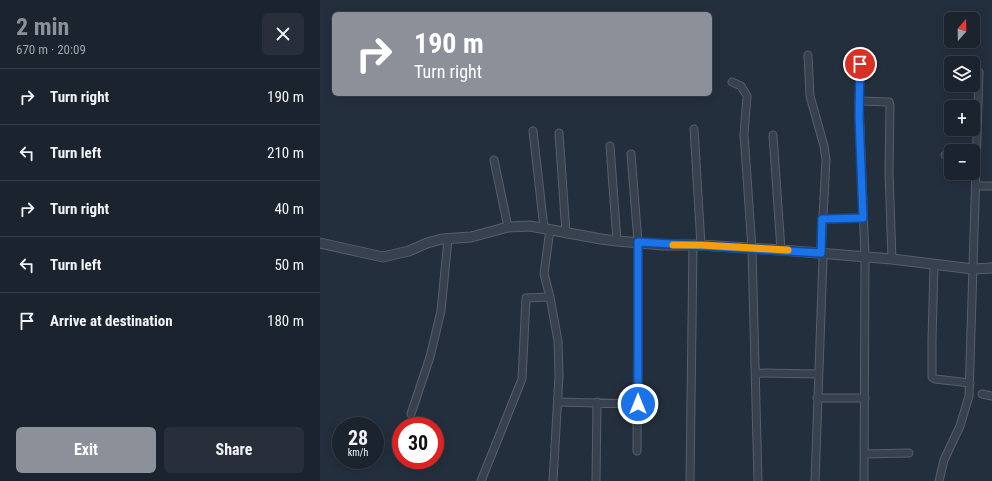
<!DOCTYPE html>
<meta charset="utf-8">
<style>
:root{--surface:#1b232e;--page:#282f3a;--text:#f1f3f6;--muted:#a0a4aa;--line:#39404a;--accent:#8c9099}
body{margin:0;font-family:"Roboto Condensed",sans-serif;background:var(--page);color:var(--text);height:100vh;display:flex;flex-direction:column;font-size:15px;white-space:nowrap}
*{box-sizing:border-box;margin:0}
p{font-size:13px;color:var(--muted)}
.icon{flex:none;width:22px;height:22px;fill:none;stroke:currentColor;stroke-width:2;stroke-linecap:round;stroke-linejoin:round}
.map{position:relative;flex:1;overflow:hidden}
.drawer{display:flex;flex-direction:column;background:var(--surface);width:320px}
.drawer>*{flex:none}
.guide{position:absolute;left:12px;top:12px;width:380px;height:84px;border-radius:6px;box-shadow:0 2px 10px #0003,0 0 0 1px var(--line);background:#8c9099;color:#fff;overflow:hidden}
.needle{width:26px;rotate:20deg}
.buttons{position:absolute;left:624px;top:12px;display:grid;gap:8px}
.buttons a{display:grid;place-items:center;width:36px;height:36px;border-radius:6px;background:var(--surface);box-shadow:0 2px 10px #0003,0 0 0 1px var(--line);font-size:20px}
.speed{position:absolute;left:12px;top:417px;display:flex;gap:8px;font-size:20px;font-weight:700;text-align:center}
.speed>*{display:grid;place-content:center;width:52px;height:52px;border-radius:50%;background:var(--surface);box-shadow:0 2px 10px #0003,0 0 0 1px var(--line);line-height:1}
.speed small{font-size:10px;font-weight:400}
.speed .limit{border:6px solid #d22;background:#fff;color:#111}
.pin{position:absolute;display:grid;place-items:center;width:34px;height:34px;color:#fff;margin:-17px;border:2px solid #fff;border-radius:50%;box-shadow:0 1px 4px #0007}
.me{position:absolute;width:44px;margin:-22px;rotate:0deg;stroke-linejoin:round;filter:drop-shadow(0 0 3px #0008)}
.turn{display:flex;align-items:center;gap:14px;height:84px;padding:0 16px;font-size:18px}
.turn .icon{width:52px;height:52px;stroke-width:2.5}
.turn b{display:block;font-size:28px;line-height:34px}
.round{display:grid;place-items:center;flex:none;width:42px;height:42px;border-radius:6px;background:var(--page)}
.summary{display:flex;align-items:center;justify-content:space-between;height:68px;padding:0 16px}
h1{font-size:24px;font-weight:700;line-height:30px;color:var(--accent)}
.cta{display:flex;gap:8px;margin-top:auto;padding:8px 16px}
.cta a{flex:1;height:46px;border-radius:6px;background:var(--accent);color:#fff;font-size:16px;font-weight:700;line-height:46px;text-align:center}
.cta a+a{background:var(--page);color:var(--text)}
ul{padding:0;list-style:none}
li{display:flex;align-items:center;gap:12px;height:56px;padding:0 16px;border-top:1px solid var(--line)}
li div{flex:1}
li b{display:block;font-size:15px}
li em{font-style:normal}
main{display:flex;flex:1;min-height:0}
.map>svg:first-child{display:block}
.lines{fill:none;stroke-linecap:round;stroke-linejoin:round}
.minor-casing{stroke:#565f6c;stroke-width:9}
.tertiary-casing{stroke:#565f6c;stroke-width:11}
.minor{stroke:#38414e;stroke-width:7}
.tertiary{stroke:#38414e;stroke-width:9}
.route-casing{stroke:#114b97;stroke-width:10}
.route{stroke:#1a73e8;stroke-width:7}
.slow{stroke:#f59e0b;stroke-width:7}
</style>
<main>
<section class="drawer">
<div class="summary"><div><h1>2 min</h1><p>670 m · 20:09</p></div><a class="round"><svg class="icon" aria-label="close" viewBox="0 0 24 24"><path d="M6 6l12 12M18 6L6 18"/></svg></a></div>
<ul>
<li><svg class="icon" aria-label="right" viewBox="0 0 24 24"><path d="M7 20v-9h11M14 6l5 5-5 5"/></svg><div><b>Turn right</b></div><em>190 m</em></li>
<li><svg class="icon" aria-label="left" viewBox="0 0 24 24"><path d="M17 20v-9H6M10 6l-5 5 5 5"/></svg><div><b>Turn left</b></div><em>210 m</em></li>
<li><svg class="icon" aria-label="right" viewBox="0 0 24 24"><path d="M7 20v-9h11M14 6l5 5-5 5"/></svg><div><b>Turn right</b></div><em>40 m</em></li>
<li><svg class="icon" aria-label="left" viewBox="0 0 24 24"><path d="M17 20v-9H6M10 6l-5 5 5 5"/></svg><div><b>Turn left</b></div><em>50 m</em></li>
<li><svg class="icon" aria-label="arrive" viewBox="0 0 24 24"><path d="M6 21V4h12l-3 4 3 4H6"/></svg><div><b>Arrive at destination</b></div><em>180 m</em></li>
</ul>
<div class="cta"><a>Exit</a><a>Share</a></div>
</section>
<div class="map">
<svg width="672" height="481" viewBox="0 0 672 481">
<rect width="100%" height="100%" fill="#242f3e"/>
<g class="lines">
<g class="minor-casing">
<path id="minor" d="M541,51l-2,50 6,156 -1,224
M488,55l2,41 14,50 2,14 -5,93 2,5 -8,223
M412,82l9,4 6,10 -3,38 8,115 6,232
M539,101l30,1 1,3 -1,67 3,87
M374,129l7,116
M213,131l11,97
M239,133l7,100
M453,135l8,115
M290,146l7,95
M311,154l7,88 -1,209
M625,155h6
M174,160l14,67
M657,186h15
M502,219l41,-1
M230,229l-6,45 6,23 8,44 1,35 -6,105
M614,265l-2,75v37l3,2 35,4
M436,373l62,1
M662,394l10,2
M497,398h48
M238,402l79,2
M91,414l19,-57 11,-46 7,-72
M544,454l45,-1
M161,481l41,-102 4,-81 24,-1
M276,481l1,-79
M370,481l3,-235
M619,481l5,-21 16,-34 9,-30 10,-324"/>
</g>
<g class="tertiary-casing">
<path id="tertiary" d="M0,243l63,14 26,-6 18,-8 15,-4 29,-2 37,-10 22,-1 71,13 16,2 46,4h38l80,5 111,9 81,10 19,-1"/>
</g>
<use href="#minor" class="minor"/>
<use href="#tertiary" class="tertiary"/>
</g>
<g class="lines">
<g class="route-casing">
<path id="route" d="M318,404v-162l183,11 1,-34 41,-1 -4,-102 1,-52"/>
</g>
<use href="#route" class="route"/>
<path class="slow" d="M353,245h28l87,5"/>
</g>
</svg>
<div class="buttons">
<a><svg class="needle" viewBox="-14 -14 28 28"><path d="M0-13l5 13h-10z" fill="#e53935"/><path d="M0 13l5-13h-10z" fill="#a0a4aa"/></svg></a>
<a><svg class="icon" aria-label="layers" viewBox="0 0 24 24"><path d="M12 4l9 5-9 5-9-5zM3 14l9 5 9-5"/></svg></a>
<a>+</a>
<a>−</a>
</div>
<div class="speed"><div>28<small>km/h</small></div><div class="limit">30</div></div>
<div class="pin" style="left:540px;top:64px;background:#d93025"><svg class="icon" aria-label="arrive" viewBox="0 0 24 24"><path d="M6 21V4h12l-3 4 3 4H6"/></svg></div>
<svg class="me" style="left:318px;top:404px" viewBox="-20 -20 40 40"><circle r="17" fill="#1a73e8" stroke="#fff" stroke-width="3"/><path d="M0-11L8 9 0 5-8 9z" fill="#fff"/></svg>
<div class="guide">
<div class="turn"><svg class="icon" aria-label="right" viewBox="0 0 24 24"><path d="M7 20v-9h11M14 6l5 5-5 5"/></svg><div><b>190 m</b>Turn right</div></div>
</div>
</div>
</main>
